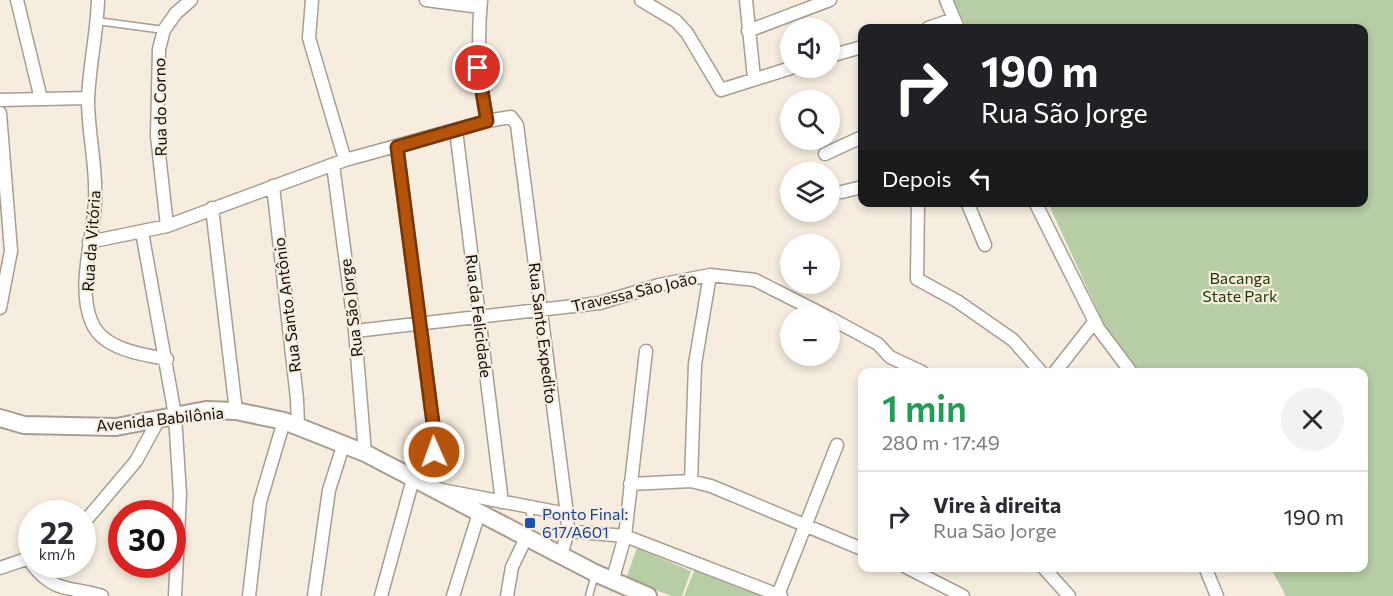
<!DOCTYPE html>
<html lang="pt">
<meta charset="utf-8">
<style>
:root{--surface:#fff;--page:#f2f2f3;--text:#2b2b33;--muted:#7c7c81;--line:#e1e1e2}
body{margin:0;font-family:Commissioner,sans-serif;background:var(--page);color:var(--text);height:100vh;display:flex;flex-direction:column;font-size:22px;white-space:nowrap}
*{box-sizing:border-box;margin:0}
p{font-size:20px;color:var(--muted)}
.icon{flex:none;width:33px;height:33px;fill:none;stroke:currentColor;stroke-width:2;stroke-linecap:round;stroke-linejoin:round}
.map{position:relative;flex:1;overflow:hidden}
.details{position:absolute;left:858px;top:368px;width:510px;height:204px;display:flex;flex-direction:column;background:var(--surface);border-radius:12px;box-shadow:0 3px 9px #0003}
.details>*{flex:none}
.hud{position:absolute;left:858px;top:24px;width:510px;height:183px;border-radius:12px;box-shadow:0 3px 9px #0003;background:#202124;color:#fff;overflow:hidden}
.tools{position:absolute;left:780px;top:18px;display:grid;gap:12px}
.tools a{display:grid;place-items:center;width:60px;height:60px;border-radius:50%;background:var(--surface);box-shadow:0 3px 9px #0003;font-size:30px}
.speed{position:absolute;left:18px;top:500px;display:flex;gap:12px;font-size:30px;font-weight:700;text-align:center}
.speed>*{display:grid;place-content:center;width:78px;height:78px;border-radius:50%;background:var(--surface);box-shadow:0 3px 9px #0003;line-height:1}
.speed small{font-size:15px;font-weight:400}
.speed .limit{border:9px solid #d22;background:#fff;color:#111}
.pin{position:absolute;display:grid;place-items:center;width:51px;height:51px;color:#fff;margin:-26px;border:3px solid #fff;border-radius:50%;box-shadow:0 2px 6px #0007}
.me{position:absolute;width:66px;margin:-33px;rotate:358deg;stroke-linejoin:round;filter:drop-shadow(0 0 4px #0008)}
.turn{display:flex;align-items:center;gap:21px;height:126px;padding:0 24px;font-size:27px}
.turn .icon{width:78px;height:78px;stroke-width:2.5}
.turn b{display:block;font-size:42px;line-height:51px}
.then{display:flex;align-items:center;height:57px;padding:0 24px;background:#0003;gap:12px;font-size:22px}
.round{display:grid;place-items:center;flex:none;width:63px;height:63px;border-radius:32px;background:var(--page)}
.headline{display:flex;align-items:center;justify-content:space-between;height:102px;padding:0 24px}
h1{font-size:36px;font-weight:600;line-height:45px;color:#1e9e55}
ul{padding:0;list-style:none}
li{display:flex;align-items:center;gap:18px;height:90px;padding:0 24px;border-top:2px solid var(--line)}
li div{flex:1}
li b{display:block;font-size:22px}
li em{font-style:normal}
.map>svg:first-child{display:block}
.green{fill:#b7cda5}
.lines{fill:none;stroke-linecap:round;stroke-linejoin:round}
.service-casing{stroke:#a69e90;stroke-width:9}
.minor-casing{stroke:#a69e90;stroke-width:15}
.secondary-casing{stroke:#a69e90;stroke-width:20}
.service{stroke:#fff;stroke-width:6}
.minor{stroke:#fff;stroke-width:12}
.secondary{stroke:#fff;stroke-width:16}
.route-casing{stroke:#753606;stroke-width:15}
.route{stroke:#b45309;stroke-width:10}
.transit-dot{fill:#1a4fb4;stroke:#f6eddf;stroke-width:2}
.labels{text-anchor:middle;stroke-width:4.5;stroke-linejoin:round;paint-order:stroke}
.street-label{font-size:16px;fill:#100d08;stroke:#f6eddf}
.park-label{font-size:16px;fill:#1e3600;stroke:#f6eddf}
.transit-label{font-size:16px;fill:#164399;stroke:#f6eddf;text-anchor:start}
</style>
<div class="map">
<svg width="1393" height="596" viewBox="0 0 1393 596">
<rect width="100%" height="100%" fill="#f6eddf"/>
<path class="green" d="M953,0h440v596h-107l-16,-29h94v-195h-238l-78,-169 316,-1v-174h-397z
M637,548l54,23 -9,25h-10l-46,-17z
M695,569l67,27h-78z"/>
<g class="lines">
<g class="service-casing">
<path id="service" d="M97,21l67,9
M523,533l8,-13 -2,-13
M589,596l6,-22"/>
</g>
<g class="minor-casing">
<path id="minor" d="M17,0l24,99
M98,0c-1,34 -9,67 -10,100 0,34 9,67 7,100 -1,38 -19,86 -3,123 11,26 50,32 75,36
M312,0l-3,38 36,122
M426,0l54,7
M481,0c-4,42 -2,80 6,121
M641,0l35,21 11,12 34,57 70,-22
M746,0l8,78
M946,0l12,28
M928,28l26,-9
M748,31l82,-31
M830,56l32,-9
M0,100l88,-2
M0,113l11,138 -11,57
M456,130l46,372
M397,147l37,284 -3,57 136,26
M825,154l37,-17
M333,165l22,166 10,122
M273,186l24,213 1,26
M842,192l20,-5
M918,202l-1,77 40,22 56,39 28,32
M967,202l18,43
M1035,202l63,126 33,44
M212,208l24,203
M167,226l-10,-90 2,-87 5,-19 12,-17 15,-13
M142,232l33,183 5,80 -5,101
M89,242l78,-16 178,-66 142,-39 24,-4 6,8 50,389 1,17 -7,25
M830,318l48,26 12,13 32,15
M355,331l245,-28 59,-18 51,-10 45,5 71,36
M1055,372l40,-51
M691,481l4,-117 15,-89
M630,484l61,-3 20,5 151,63
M82,525l54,-64 23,-42
M568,531l57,5 156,60
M32,564c23,30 38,22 70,32
M906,567l57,29
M1043,567l26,29
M1205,567l12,29
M0,568l32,-11
M612,582l13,-46 21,-185
M778,595l59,-150
M249,596l11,-94 24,-81
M314,596l15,-106 15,-47
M381,596l32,-117
M453,596l26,-83
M507,596l5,-29 14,-29"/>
</g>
<g class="secondary-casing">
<path id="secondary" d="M0,418l24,7 92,2 90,-17 30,1 48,10 81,32 230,120 53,23"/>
</g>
<use href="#service" class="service"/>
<use href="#minor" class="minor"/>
<use href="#secondary" class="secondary"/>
</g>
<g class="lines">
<g class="route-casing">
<path id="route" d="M434,452v-21l-37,-284 90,-26 -9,-53"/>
</g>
<use href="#route" class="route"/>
</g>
<rect class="transit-dot" x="524" y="517" width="12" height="12" rx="3"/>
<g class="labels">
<g class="street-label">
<text transform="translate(160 107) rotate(-91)" y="6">Rua do Corno</text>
<text transform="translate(91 241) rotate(-86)" y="6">Rua da Vitória</text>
<text transform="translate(634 292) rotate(-13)" y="6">Travessa São João</text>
<text transform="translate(287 305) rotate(-97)" y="6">Rua Santo Antônio</text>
<text transform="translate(351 308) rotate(-97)" y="6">Rua São Jorge</text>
<text transform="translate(479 316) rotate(83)" y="6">Rua da Felicidade</text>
<text transform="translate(543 333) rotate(83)" y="6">Rua Santo Expedito</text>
<text transform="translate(160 419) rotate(-6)" y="6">Avenida Babilônia</text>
</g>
<g class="park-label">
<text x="1240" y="284">Bacanga<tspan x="1240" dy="18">State Park</tspan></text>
</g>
<g class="transit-label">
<text x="542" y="520">Ponto Final:<tspan x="542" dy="18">617/A601</tspan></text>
</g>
</g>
</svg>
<div class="tools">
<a><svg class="icon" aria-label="sound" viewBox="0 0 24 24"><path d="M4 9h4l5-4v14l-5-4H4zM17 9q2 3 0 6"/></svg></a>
<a><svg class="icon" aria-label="search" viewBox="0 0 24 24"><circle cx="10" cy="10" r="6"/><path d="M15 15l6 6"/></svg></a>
<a><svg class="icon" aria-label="layers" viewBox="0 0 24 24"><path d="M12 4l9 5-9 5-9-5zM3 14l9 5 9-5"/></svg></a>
<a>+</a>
<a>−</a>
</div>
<div class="speed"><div>22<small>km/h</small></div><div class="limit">30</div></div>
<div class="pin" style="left:478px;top:68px;background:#d93025"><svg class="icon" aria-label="arrive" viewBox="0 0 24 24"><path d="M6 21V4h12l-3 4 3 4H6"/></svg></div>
<svg class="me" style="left:434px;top:452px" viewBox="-20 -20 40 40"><circle r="17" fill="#b45309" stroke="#fff" stroke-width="3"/><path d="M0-11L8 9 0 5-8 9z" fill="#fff"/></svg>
<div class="hud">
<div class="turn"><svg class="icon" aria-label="right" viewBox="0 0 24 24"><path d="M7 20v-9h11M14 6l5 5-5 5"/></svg><div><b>190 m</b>Rua São Jorge</div></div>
<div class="then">Depois<svg class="icon" aria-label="left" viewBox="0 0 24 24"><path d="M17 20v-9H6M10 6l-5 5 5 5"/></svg></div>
</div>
<section class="details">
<div class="headline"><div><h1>1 min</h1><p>280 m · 17:49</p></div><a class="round"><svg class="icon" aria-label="close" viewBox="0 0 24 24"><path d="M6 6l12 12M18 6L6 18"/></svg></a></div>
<ul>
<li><svg class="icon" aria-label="right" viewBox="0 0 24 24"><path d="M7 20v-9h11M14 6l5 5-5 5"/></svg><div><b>Vire à direita</b><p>Rua São Jorge</p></div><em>190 m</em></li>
</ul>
</section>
</div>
